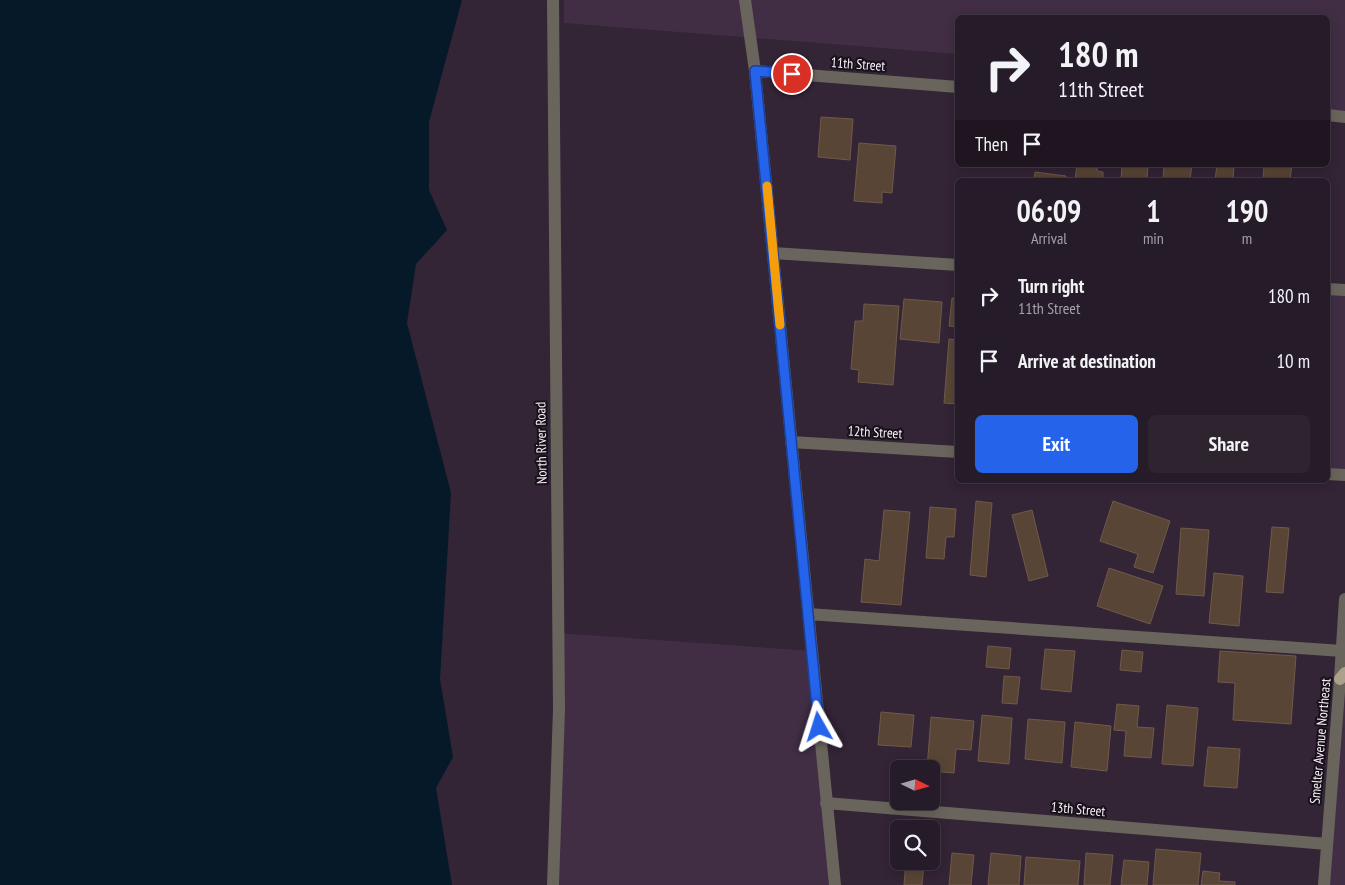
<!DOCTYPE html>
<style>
:root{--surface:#261b28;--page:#2e2430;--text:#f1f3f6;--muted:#a4a1a8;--line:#423945;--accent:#2563eb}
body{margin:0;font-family:"PT Sans Narrow",sans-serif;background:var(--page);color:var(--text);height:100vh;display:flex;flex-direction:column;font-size:19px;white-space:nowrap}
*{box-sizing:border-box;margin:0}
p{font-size:16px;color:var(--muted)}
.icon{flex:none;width:28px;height:28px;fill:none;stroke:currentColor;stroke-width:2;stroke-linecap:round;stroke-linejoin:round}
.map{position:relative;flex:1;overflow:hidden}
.details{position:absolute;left:955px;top:178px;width:375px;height:305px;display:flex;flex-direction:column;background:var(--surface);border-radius:8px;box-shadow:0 2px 12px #0003,0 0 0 1px var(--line)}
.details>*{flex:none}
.hud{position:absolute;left:955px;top:15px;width:375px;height:152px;border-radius:8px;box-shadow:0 2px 12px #0003,0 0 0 1px var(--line);background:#261b28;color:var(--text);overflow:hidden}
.needle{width:32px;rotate:95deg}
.fabs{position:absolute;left:890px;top:760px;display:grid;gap:10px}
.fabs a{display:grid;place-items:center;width:50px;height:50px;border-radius:8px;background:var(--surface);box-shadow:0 2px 12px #0003,0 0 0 1px var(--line);font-size:25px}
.pin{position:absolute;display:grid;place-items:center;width:42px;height:42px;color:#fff;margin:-21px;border:2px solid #fff;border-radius:50%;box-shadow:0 1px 5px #0007}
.me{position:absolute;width:55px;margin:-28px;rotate:354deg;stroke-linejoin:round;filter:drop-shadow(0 0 4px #0008)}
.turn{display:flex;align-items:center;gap:18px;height:105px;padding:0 20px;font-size:22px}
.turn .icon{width:65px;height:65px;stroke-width:2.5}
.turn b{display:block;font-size:35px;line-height:42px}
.then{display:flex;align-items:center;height:48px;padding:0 20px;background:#0003;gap:10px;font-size:19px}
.eta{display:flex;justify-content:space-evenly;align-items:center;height:85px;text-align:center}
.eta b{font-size:30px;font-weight:800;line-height:35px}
.cta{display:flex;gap:10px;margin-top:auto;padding:10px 20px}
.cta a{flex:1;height:58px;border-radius:8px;background:var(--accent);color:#fff;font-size:20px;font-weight:800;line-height:58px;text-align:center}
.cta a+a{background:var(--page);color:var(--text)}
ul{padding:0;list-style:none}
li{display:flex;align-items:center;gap:15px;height:65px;padding:0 20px}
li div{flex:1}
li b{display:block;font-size:19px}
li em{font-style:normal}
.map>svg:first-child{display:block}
.built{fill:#412e45}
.water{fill:#061929}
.building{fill:#584535;stroke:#6f5a4a}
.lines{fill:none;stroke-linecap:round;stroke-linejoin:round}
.minor{stroke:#6a655c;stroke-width:12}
.major{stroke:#aaa08c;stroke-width:12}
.route-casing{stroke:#184099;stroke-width:12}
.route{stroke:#2563eb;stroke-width:9}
.slow{stroke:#f59e0b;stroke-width:9}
.labels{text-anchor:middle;stroke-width:4;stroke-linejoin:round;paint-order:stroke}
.street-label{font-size:14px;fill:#fbf1fd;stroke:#171018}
</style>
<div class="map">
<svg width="1345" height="885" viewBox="0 0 1345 885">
<rect width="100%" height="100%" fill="#332436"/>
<path class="built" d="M564,0h781v117l-17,-2v-97h-370l-1,36 -393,-31z
M1328,289l17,1v185l-17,-1z
M558,633l254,18 21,234h-280z
M1345,677v208h-21z"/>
<path class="water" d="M0,0h462l-33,122v68l18,40 -31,34 -9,59 44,170 -11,186 13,78 -17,31 16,97h-452z"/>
<path class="building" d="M821,117l32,2 -3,41 -32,-3z
M859,143l37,3 -4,47 -10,-1v11l-28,-2z
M1077,165h20v6l6,1v8h-28z
M1122,165h26l-1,15h-26z
M1164,165h28l-2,15h-27z
M1217,165h17l-1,15h-18z
M1264,165h28l-2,15h-27z
M1035,172l31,4v4h-32z
M952,298l6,1v28l-9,-1z
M904,299l38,3 -3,41 -39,-4z
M864,304l35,2 -6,79 -35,-3 1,-12 -8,-1 4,-48h8z
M949,339l9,1v64l-14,-1z
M976,501l16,2 -6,74 -16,-2z
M1113,501l57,20 -17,52 -19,-6 4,-13 -38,-13z
M930,507l26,2 -2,28h-8l-2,22 -18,-1z
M884,510l26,2 -9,93 -40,-3 4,-43 14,2z
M1032,510l16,66 -19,5 -17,-66z
M1272,527l17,1 -6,65 -17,-1z
M1181,528l28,2 -5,66 -28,-2z
M1109,568l54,18 -13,38 -53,-18z
M1214,573l29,3 -4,50 -30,-3z
M988,646l23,2 -2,21 -23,-2z
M1045,649l30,2 -4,41 -30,-3z
M1122,650l21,2 -2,20 -21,-2z
M1220,651l76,5 -5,68 -58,-4 2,-37 -17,-1z
M1004,676l16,1 -3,27 -15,-1z
M1117,704l22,2 -2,21 17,1 -3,30 -27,-2 2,-25 -12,-1z
M1167,705l31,3 -5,58 -31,-2z
M881,712l33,3 -3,32 -33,-2z
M982,715l30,3 -3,46 -31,-3z
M931,717l43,4 -3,29 -15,-1 -2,24 -23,-2v-2h-4z
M1028,719l37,3 -3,41 -37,-4z
M1075,722l36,4 -4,45 -36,-4z
M1208,747l32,2 -3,39 -33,-2z
M1156,849l45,4 -3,32h-45z
M952,853l22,2 -3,30h-22z
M991,853l30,3 -2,29h-31z
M1086,853l27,2 -3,30h-26z
M1026,857l54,4 -2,24h-54z
M1124,860l25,2 -2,23h-26z
M906,861l18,2 -2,22h-18z
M1203,871l17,2 -1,8 16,1v3h-34z"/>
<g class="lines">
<path class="minor" d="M553,0l6,709 -6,176
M745,0l10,71 80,814
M755,71l203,16
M1328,115l17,2
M773,253l185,12
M1328,289l17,1
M791,442l167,10
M1328,474l17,1
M808,614l534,37
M826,803l501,41
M1324,885l16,-206 5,-80"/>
<path class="major" d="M1340,679l5,-6"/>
</g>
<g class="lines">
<g class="route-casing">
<path id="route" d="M792,74l-37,-3 64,656"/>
</g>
<use href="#route" class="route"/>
<path class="slow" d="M767,186l13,139"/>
</g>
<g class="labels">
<g class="street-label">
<text transform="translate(858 64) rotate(4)" y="5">11th Street</text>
<text transform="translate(875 432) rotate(3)" y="5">12th Street</text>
<text transform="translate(541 443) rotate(-91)" y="5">North River Road</text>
<text transform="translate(1320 741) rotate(-85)" y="5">Smelter Avenue Northeast</text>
<text transform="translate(1078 809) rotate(5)" y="5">13th Street</text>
</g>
</g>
</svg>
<div class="fabs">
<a><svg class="needle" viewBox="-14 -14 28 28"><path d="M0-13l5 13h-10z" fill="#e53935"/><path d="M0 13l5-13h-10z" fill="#a4a1a8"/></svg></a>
<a><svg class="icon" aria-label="search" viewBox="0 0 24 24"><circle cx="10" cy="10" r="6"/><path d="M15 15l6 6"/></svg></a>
</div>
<div class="pin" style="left:792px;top:74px;background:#d93025"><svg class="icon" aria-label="arrive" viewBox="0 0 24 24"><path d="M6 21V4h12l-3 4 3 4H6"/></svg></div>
<svg class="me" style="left:819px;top:727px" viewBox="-20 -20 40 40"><path d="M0-17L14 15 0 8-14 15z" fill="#2563eb" stroke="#fff" stroke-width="4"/></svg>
<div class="hud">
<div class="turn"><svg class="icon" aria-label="right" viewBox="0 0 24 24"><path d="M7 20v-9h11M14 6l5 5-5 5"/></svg><div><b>180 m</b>11th Street</div></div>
<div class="then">Then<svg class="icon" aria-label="arrive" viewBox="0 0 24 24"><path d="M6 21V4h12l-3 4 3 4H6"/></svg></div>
</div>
<section class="details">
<div class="eta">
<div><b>06:09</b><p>Arrival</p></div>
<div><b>1</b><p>min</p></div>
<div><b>190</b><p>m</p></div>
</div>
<ul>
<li><svg class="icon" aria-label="right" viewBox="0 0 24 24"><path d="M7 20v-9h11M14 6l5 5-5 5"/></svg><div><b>Turn right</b><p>11th Street</p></div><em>180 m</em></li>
<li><svg class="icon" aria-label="arrive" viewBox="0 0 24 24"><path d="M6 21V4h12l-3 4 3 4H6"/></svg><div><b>Arrive at destination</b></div><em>10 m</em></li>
</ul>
<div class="cta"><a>Exit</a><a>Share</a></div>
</section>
</div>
